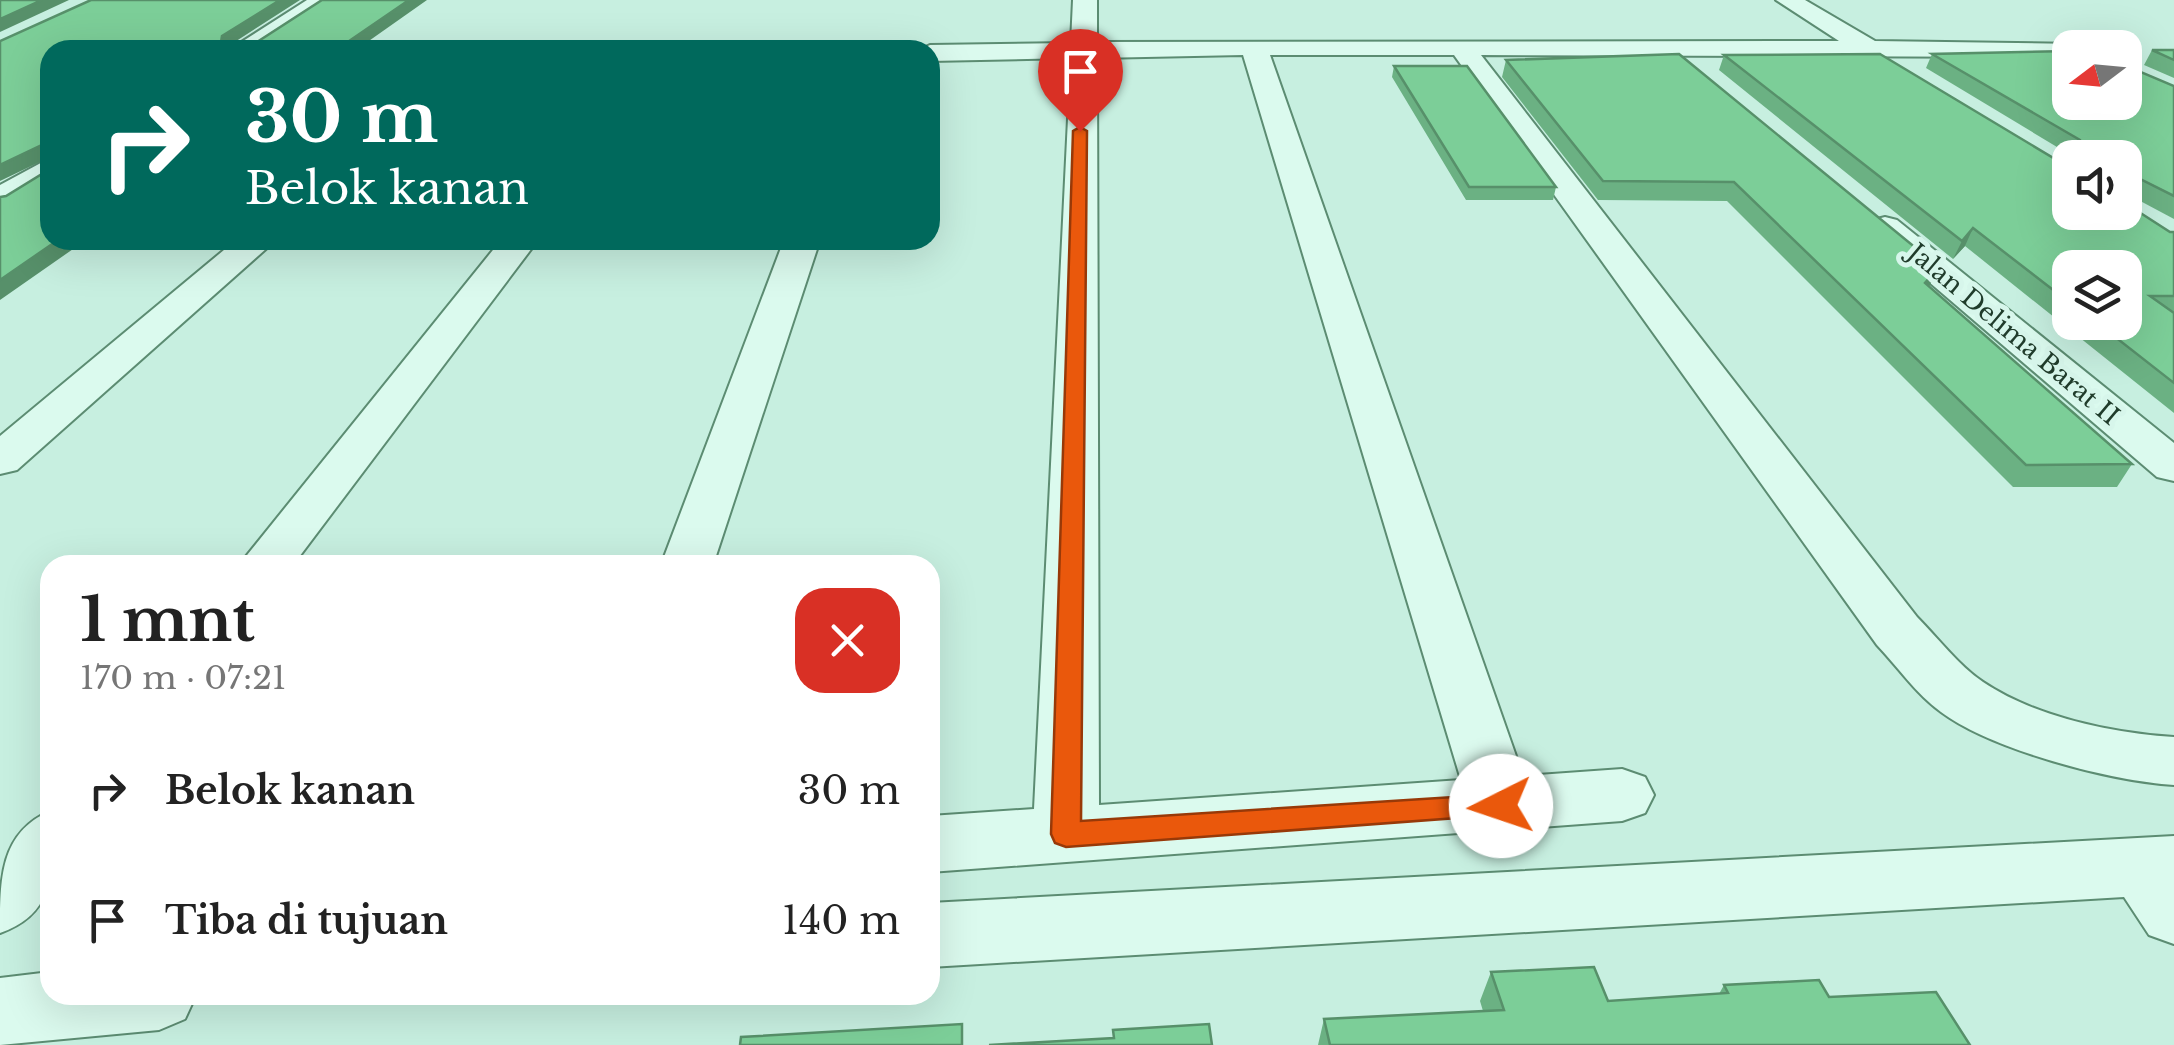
<!DOCTYPE html>
<html lang="id">
<meta charset="utf-8">
<style>
:root{--surface:#fff;--page:#f6f6f6;--text:#222;--muted:#767676}
body{margin:0;font-family:"Libre Baskerville",serif;background:var(--page);color:var(--text);height:100vh;display:flex;flex-direction:column;font-size:38px;white-space:nowrap}
*{box-sizing:border-box;margin:0}
p{font-size:32px;color:var(--muted)}
.icon{flex:none;width:55px;height:55px;fill:none;stroke:currentColor;stroke-width:2;stroke-linecap:round;stroke-linejoin:round}
.map{position:relative;flex:1;overflow:hidden}
.panel{position:absolute;left:40px;top:555px;width:900px;height:450px;display:flex;flex-direction:column;background:var(--surface);border-radius:30px;box-shadow:0 10px 40px #0002}
.panel>*{flex:none}
.hud{position:absolute;left:40px;top:40px;width:900px;height:210px;border-radius:30px;box-shadow:0 10px 40px #0002;background:#00695c;color:#fff;overflow:hidden}
.needle{width:65px;rotate:254deg}
.controls{position:absolute;left:2052px;top:30px;display:grid;gap:20px}
.controls a{display:grid;place-items:center;width:90px;height:90px;border-radius:20px;background:var(--surface);box-shadow:0 10px 40px #0002;font-size:50px}
.pin{position:absolute;display:grid;place-items:center;width:85px;height:85px;color:#fff;margin:-102px -42px;border-radius:50% 50% 50% 0;rotate:-45deg;box-shadow:0 0 10px #0007}
.pin .icon{rotate:45deg}
.me{position:absolute;width:110px;margin:-55px;rotate:266deg;stroke-linejoin:round;filter:drop-shadow(0 0 8px #0008)}
.turn{display:flex;align-items:center;gap:35px;height:210px;padding:0 40px;font-size:45px}
.turn .icon{width:130px;height:130px;stroke-width:2.5}
.turn b{display:block;font-size:70px;line-height:85px}
.round{display:grid;place-items:center;flex:none;width:105px;height:105px;border-radius:30px;background:var(--page)}
.summary{display:flex;align-items:center;justify-content:space-between;height:170px;padding:0 40px}
h1{font-size:60px;font-weight:700;line-height:75px}
ul{padding:0;list-style:none}
li{display:flex;align-items:center;gap:30px;height:130px;padding:0 40px}
li div{flex:1}
li b{display:block;font-size:38px}
li em{font-style:normal}
.map>svg:first-child{display:block}
.lines{fill:none;stroke-linecap:round;stroke-linejoin:round}
.street-casing{stroke:#5c8c72;stroke-width:4}
.street{fill:#dbfaee;fill-rule:evenodd}
.wall{fill:#6bb183;fill-rule:evenodd}
.shaded-wall{fill:#57906a}
.building{fill:#7cce98;stroke:#57906a;stroke-width:2.5}
.route{fill:#ea580c;stroke:#983908;stroke-width:2.5}
.labels{text-anchor:middle;stroke-width:10;stroke-linejoin:round;paint-order:stroke}
.far-street-label{font-size:25px;fill:#203c2b;stroke:#d7f6eb}
</style>
<div class="map">
<svg width="2174" height="1045" viewBox="0 0 2174 1045">
<rect width="100%" height="100%" fill="#c7efe0"/>
<g class="lines">
<g class="street-casing">
<path id="street" d="M307,0h28l-75,50h-31z
M1073,0h24v42l742,-1 -63,-41h29l70,41 204,3 3,4h-12v9l-589,-2 436,562c21,21 41,48 66,65 52,35 129,51 191,55v48c-63,-4 -182,-35 -233,-73 -25,-18 -43,-45 -64,-67l-423,-590h-184l253,721 99,-7 23,8 9,18 -9,18 -23,8 -692,51v-56l104,-7 37,-751 -141,3v-11h-11l11,-5 141,-2zM1243,55l218,725 -362,25 -2,-747z
M50,158v24l-38,24 -12,3v-24z
M1885,217l12,3 277,223v38l-17,-4 -284,-243 -5,-7 5,-7z
M236,240h40l-259,230 -17,4v-38z
M501,240h37l-245,325h-54z
M784,240h36l-107,325h-52z
M50,811c0,55 11,100 -50,122 0,-55 0,-100 50,-122z
M2174,836v108l-25,-9 -25,-38 -1194,70v-64z
M50,972v23h146l-11,24 -26,11 -159,15v-67z"/>
</g>
<use href="#street" class="street"/>
</g>
<path class="wall" d="M2152,50h22v28l-30,-13z
M1932,54l199,14 43,18v133l-45,-24 -4,7v-44h-53v-2l-146,-88z
M1724,55l342,112 104,65h4v181l-209,-167 -12,13 -234,-189zM2070,268l55,54h-55z
M1506,60l423,227 203,177 -15,23h-104l-286,-286 -129,-1 -96,-123z
M1394,66l162,121 -3,13h-87l-74,-123z
M1491,972l117,29 111,-7 5,-9 105,12 141,48h-652l6,-26 159,-8 -3,-10z"/>
<path class="shaded-wall" d="M42,0h27l-69,32v-13z
M280,0h20l-73,47 -6,-5 1,-6z
M409,0h18l-71,50h-20z
M46,143l4,14 -50,24v-16z
M1973,228l-8,18 -12,13 9,-18z
M58,240h28l-86,60v-20z
M1939,267l-10,20 -4,-4z"/>
<path class="building" d="M0,0h42l-42,19z
M91,0h189l-58,36 -1,6h36l65,-42h87l-73,50h-286v190h8l-58,40v-83l6,-1 39,-24 1,-29 -46,22v-124z
M2125,50h4l2,18 43,18v110l-38,-19 -5,3v12l-6,1v-35h-43l-2,-18 -148,-86 138,-3v51h55z
M2152,50h22v10z
M1679,54l260,213 -14,16 207,181 -106,1 -292,-283 -131,-1 -97,-121z
M1880,54l190,114v44h55v-9l45,29h4v64h-24l24,17v70l-78,-61h29v-54h-55v35l-97,-75 -11,13 -238,-186z
M1394,66h73l89,121h-87z
M1594,967l14,34 120,-8 -4,-8 95,-5 10,17 107,-5 34,53h-640l-6,-26 180,-9 -13,-38z
M962,1024v21h-222l1,-8z
M1209,1024l3,21h-223l125,-7 -1,-8z"/>
<path class="route" d="M1080,127l7,4 -6,690 420,-27 10,3 5,9 -5,8 -445,33 -11,-4 -4,-9 22,-703z"/>
<g class="labels">
<g class="far-street-label">
<text transform="translate(2014 334) rotate(40)" y="9">Jalan Delima Barat II</text>
</g>
</g>
</svg>
<div class="controls">
<a><svg class="needle" viewBox="-14 -14 28 28"><path d="M0-13l5 13h-10z" fill="#e53935"/><path d="M0 13l5-13h-10z" fill="#767676"/></svg></a>
<a><svg class="icon" aria-label="sound" viewBox="0 0 24 24"><path d="M4 9h4l5-4v14l-5-4H4zM17 9q2 3 0 6"/></svg></a>
<a><svg class="icon" aria-label="layers" viewBox="0 0 24 24"><path d="M12 4l9 5-9 5-9-5zM3 14l9 5 9-5"/></svg></a>
</div>
<div class="pin" style="left:1080px;top:131px;background:#d93025"><svg class="icon" aria-label="arrive" viewBox="0 0 24 24"><path d="M6 21V4h12l-3 4 3 4H6"/></svg></div>
<svg class="me" style="left:1501px;top:806px" viewBox="-20 -20 40 40"><circle r="19" fill="#fff"/><path d="M0-13L10 11 0 6-10 11z" fill="#ea580c"/></svg>
<div class="hud">
<div class="turn"><svg class="icon" aria-label="right" viewBox="0 0 24 24"><path d="M7 20v-9h11M14 6l5 5-5 5"/></svg><div><b>30 m</b>Belok kanan</div></div>
</div>
<section class="panel">
<div class="summary"><div><h1>1 mnt</h1><p>170 m · 07:21</p></div><a class="round" style="background:#d93025;color:#fff"><svg class="icon" aria-label="close" viewBox="0 0 24 24"><path d="M6 6l12 12M18 6L6 18"/></svg></a></div>
<ul>
<li><svg class="icon" aria-label="right" viewBox="0 0 24 24"><path d="M7 20v-9h11M14 6l5 5-5 5"/></svg><div><b>Belok kanan</b></div><em>30 m</em></li>
<li><svg class="icon" aria-label="arrive" viewBox="0 0 24 24"><path d="M6 21V4h12l-3 4 3 4H6"/></svg><div><b>Tiba di tujuan</b></div><em>140 m</em></li>
</ul>
</section>
</div>
